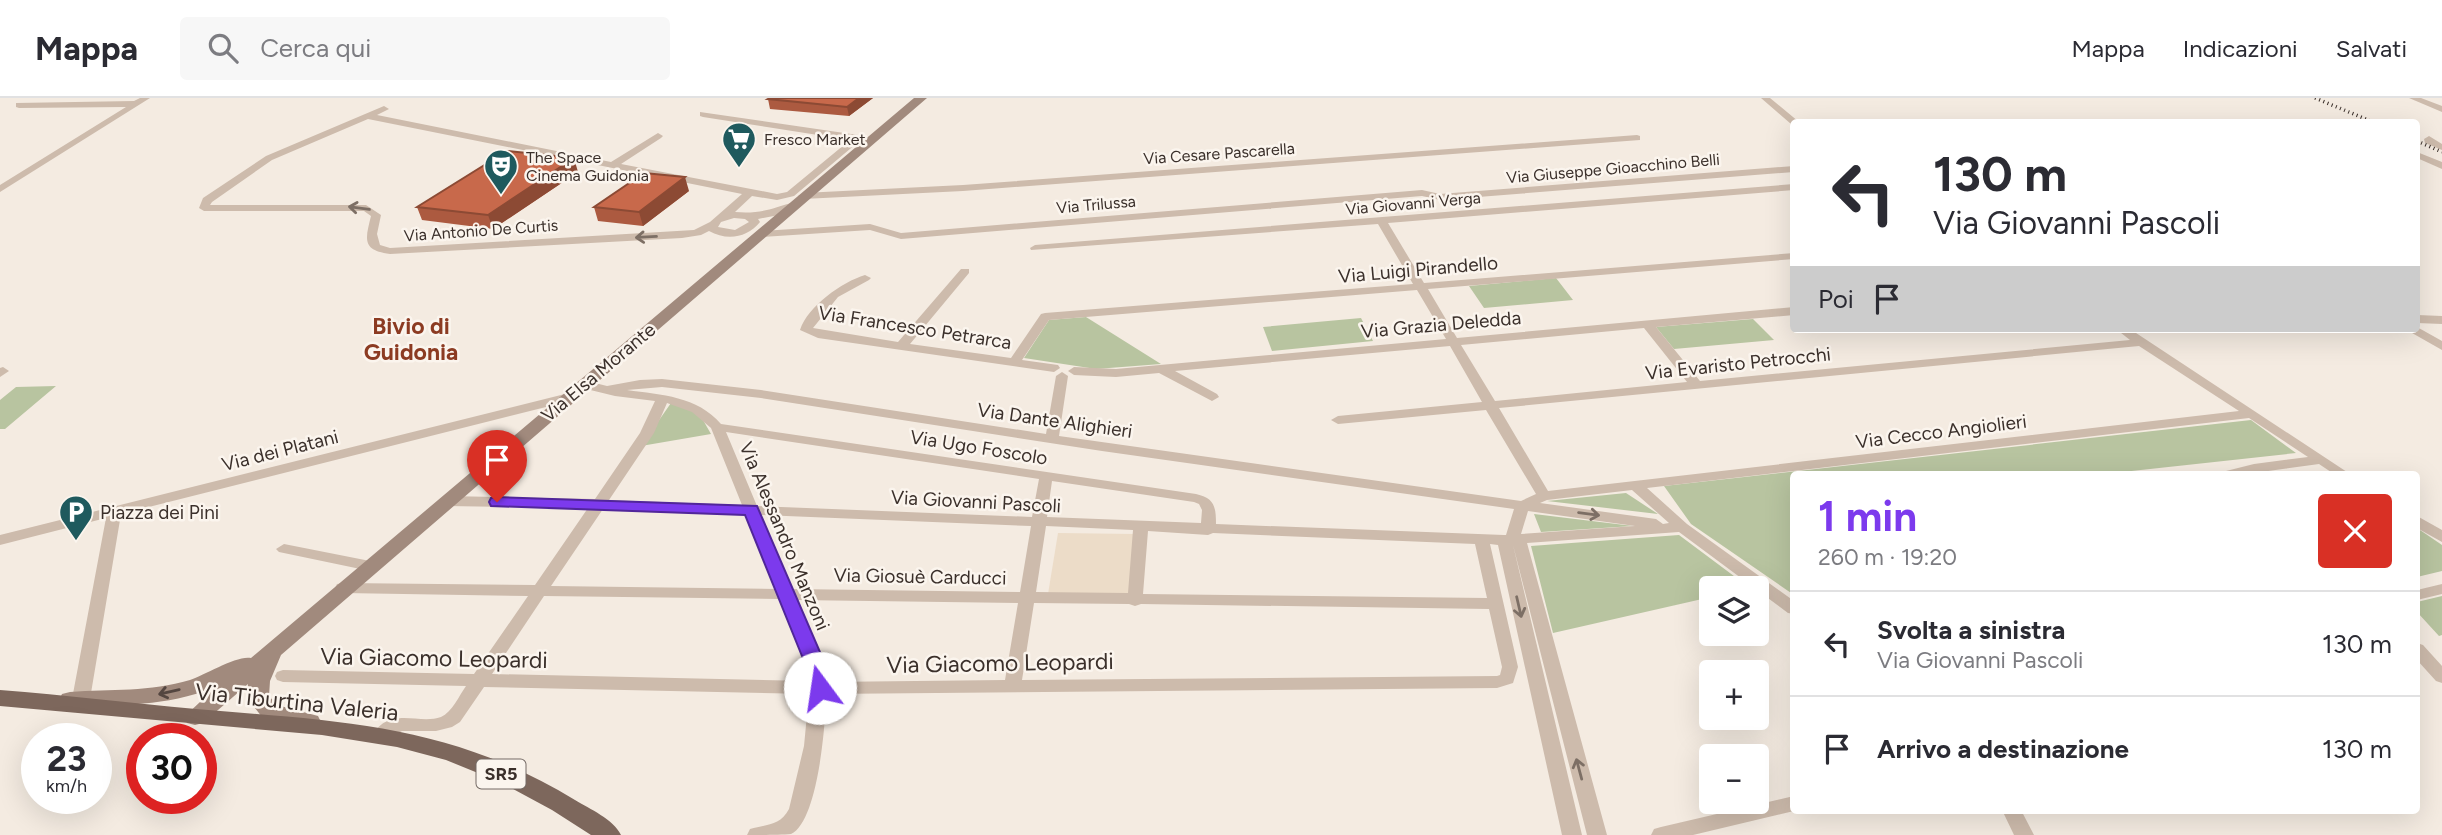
<!DOCTYPE html>
<html lang="it">
<meta charset="utf-8">
<style>
:root{--surface:#fff;--page:#f7f7f7;--text:#2b2b33;--muted:#7c7c81;--line:#e1e1e2;--accent:#7c3aed}
body{margin:0;font-family:Figtree,sans-serif;background:var(--page);color:var(--text);height:100vh;display:flex;flex-direction:column;font-size:26px;white-space:nowrap}
*{box-sizing:border-box;margin:0}
p{font-size:23px;color:var(--muted)}
.icon{flex:none;width:38px;height:38px;fill:none;stroke:currentColor;stroke-width:2;stroke-linecap:round;stroke-linejoin:round}
.map{position:relative;flex:1;overflow:hidden}
.details{position:absolute;left:1790px;top:373px;width:630px;height:343px;display:flex;flex-direction:column;background:var(--surface);border-radius:7px;box-shadow:0 7px 28px #0002}
.details>*{flex:none}
.hud{position:absolute;left:1790px;top:21px;width:630px;height:214px;border-radius:7px;box-shadow:0 7px 28px #0002;background:#fff;color:var(--text);overflow:hidden}
.buttons{position:absolute;left:1699px;top:478px;display:grid;gap:14px}
.buttons a{display:grid;place-items:center;width:70px;height:70px;border-radius:7px;background:var(--surface);box-shadow:0 7px 28px #0002;font-size:35px}
.speed{position:absolute;left:21px;top:625px;display:flex;gap:14px;font-size:35px;font-weight:700;text-align:center}
.speed>*{display:grid;place-content:center;width:91px;height:91px;border-radius:50%;background:var(--surface);box-shadow:0 7px 28px #0002;line-height:1}
.speed small{font-size:18px;font-weight:400}
.speed .limit{border:10px solid #d22;background:#fff;color:#111}
.pin{position:absolute;display:grid;place-items:center;width:60px;height:60px;color:#fff;margin:-72px -30px;border-radius:50% 50% 50% 0;rotate:-45deg;box-shadow:0 0 7px #0007}
.pin .icon{rotate:45deg}
.me{position:absolute;width:77px;margin:-38px;rotate:346deg;stroke-linejoin:round;filter:drop-shadow(0 0 5px #0008)}
.turn{display:flex;align-items:center;gap:24px;height:147px;padding:0 28px;font-size:32px}
.turn .icon{width:91px;height:91px;stroke-width:2.5}
.turn b{display:block;font-size:49px;line-height:60px}
.then{display:flex;align-items:center;height:66px;padding:0 28px;background:#0003;gap:14px;font-size:26px}
.round{display:grid;place-items:center;flex:none;width:74px;height:74px;border-radius:7px;background:var(--page)}
.headline{display:flex;align-items:center;justify-content:space-between;height:119px;padding:0 28px}
h1{font-size:42px;font-weight:700;line-height:52px;color:var(--accent)}
ul{padding:0;list-style:none}
li{display:flex;align-items:center;gap:21px;height:105px;padding:0 28px;border-top:2px solid var(--line)}
li div{flex:1}
li b{display:block;font-size:26px}
li em{font-style:normal}
header{display:flex;align-items:center;gap:42px;box-sizing:border-box;height:98px;padding:0 35px;background:var(--surface);border-bottom:2px solid var(--line)}
header strong{font-size:33px}
nav{display:flex;gap:38px;margin-inline-start:auto;font-size:24px}
.search{width:490px;height:63px;background:var(--page);display:flex;align-items:center;gap:18px;box-sizing:border-box;padding:0 24px;border-radius:7px;color:var(--muted);font-size:26px}
.map>svg:first-child{display:block}
.green{fill:#b8c4a0}
.plaza{fill:#ecdcc8}
.lines{fill:none;stroke-linecap:round;stroke-linejoin:round}
.street{fill:#cdbbac;fill-rule:evenodd}
.secondary{fill:#a18a7d;fill-rule:evenodd}
.primary{fill:#7d675c;fill-rule:evenodd}
.rail{stroke:#3b302b;stroke-width:3.5;stroke-dasharray:1 3.5;stroke-linecap:butt}
.wall{fill:#ac5a40}
.shaded-wall{fill:#8c4a34}
.building{fill:#c8694b;stroke:#8c4a34;stroke-width:2}
.oneway{stroke:#7d6f65}
.oneway2{stroke:#544640}
.route{fill:#7c3aed;stroke:#51269a;stroke-width:2}
.labels{text-anchor:middle;stroke-width:5;stroke-linejoin:round;paint-order:stroke}
.far-poi-label{font-size:16px;fill:#3b302b;stroke:#fbf5ee;text-anchor:start}
.far-street-label{font-size:16px;fill:#3b302b;stroke:#fbf5ee}
.shield{fill:#fbf5ee;stroke:#756b66;stroke-width:2}
.shield-label{font-size:18px;font-weight:bold;fill:#3b302b}
.street-label{font-size:19px;fill:#3b302b;stroke:#fbf5ee}
.poi-label{font-size:19px;fill:#3b302b;stroke:#fbf5ee;text-anchor:start}
.quarter-label{font-size:23px;font-weight:bold;fill:#8c3b22;stroke:#fbf5ee}
.near-street-label{font-size:23px;fill:#3b302b;stroke:#fbf5ee}
</style>
<header>
<strong>Mappa</strong>
<div class="search"><svg class="icon" aria-label="search" viewBox="0 0 24 24"><circle cx="10" cy="10" r="6"/><path d="M15 15l6 6"/></svg>Cerca qui</div>
<nav><a>Mappa</a><a>Indicazioni</a><a>Salvati</a></nav>
</header>
<div class="map">
<svg width="2442" height="737" viewBox="0 0 2442 737">
<rect width="100%" height="100%" fill="#f4ebe1"/>
<path class="green" d="M1556,180l17,22 -89,8 -15,-22z
M1086,219l75,47 -65,5 -72,-11 25,-38z
M1361,220l12,23 -101,10 -9,-24z
M1753,221l21,21 -100,9 -18,-22z
M56,288l-51,43h-5v-29l16,-13z
M671,305l28,10 12,21 -70,12z
M2251,322l45,33 -192,21h-310v121l-103,-71 -27,-38z
M1626,395l32,21 -111,-13z
M1534,416l99,12 -92,6z
M2417,430l25,17v26l-25,6z
M1679,437l71,53h-38l-1,9 -158,36 -22,-87z
M2442,498v39l-3,1 -22,-24v-10z"/>
<path class="plaza" d="M1058,435l77,1 -6,61 -81,-1z"/>
<g class="lines">
<path class="street" d="M140,0h10l-150,94v-7l126,-78 -107,1 -3,-1v-4l118,-2z
M1761,0h9l29,24 -8,2z
M2409,0h12l21,8v6z
M384,8l5,3 -12,6 234,47 47,-29 5,3 -2,2 -40,26 156,30 10,-2 63,-52 -147,-23 -3,-1v-4l158,23 5,3 -69,58 -17,4 -25,-4 -17,16c25,2 36,-3 59,-10l5,3 -20,10 -21,4 2,3c-13,16 -33,19 -51,9l-8,4 -19,3 -292,16c-28,-4 -25,-14 -19,-38l-7,-5h-160l-5,-3 4,-10 63,-42zM368,21l374,75 -32,28 -16,8 -304,18 -10,-3 -3,-11 4,-19 -15,-10h-156l2,-3 60,-42zM734,120l11,1 4,3 -14,8 -17,-3 3,-5z
M1637,37l3,1v4l-677,51 -160,8 -5,-3 5,-3 160,-8z
M2429,38l13,8v6l-17,-7 -1,-4z
M2417,54l25,10v7l-25,-11z
M1794,68v6l-354,28 -18,-4 -521,43 -31,-9 -109,7 -5,-3 5,-3 109,-7 31,9 521,-43 18,4z
M1794,86v6l-406,33 36,60 370,-30v6l-366,30 29,49 337,-31v8l-138,12 44,54 430,-41 -14,-11h14l220,145h-16l-15,-10 -72,10h-23l2,-3 28,-7 54,-7 -59,-39 -602,70 40,36 107,77v13l-6,-1 -109,-81 -152,11 80,292h-20l-74,-290 69,290h-20l-64,-290 -8,-1 28,123 -5,16 -16,5 -671,6c0,28 -8,128 -35,140 -11,1 -31,1 -44,1l3,-6c17,-5 30,-3 39,-20l15,-63 5,-52 -325,-7 -24,35 -8,5 -16,4h-34l-20,11 -6,-2 -3,-5c16,-29 46,-10 68,-18 11,-5 18,-21 25,-31l-183,-4 -6,-2 -2,-4 2,-4 6,-2 191,4 54,-78 -185,-3 -6,-1 -2,-4 2,-4 6,-1 192,2 53,-77 -142,-2 -7,-5 7,-5 149,3 45,-66 15,-32 -40,-5 -37,-9 -1,-3 1,-3 5,-1 24,6 33,-6 22,-1 99,11 285,44 10,-58 6,-4 6,4 -9,60 462,65 15,-7 -50,-84 -148,14 -7,-4 7,-4 144,-14 -32,-56 -275,25 42,23 2,3 -7,4 -53,-28 -43,4 -42,-2 -6,-4 6,-4 42,2 330,-30 -29,-49 -368,30 -27,40 36,5 2,3 -6,4 -236,-34 -18,-8c8,-24 42,-48 65,-55l6,3 -2,2 -31,17 -25,31 85,14 63,-73h8v4l-59,71 101,14 30,-44 4,-1 368,-29 -35,-60 -347,26 -1,-2 5,-3zM1644,230l43,54 -192,19 -34,-56zM2139,248l100,65 -691,80 -49,-83zM662,289l99,11 341,53 412,58 -8,26h-2l-288,-11c0,-18 -2,-26 -20,-30l-475,-70c-24,-28 -59,-29 -94,-34zM667,305l25,9 19,16 31,77 -133,-5 45,-67zM726,334l313,47 -7,38 -275,-11zM1052,383l142,21 5,2 3,6 -1,13 -154,-6zM1632,392l37,33 -6,1 -7,-5 -116,-16 7,-3zM603,411l143,5 30,75 -225,-3zM1528,413l107,15 -114,8zM761,417l270,11 -11,66 -228,-3zM1046,428l87,4 -5,63 -92,-1zM1148,433l60,4 5,-2 262,11 12,54 -344,-4zM544,498l236,3 28,67 1,15 -317,-7zM796,502l222,3 -13,77 -179,2 -2,-16zM1034,505l95,1 6,2 6,-2 348,5 13,58 -2,8 -3,1 -475,4z
M2417,217l25,1v8l-25,-1z
M2417,229l25,14v9l-37,-21z
M3,269l6,4 -9,6v-9z
M569,295l5,1 2,3 -2,3 -453,114 -31,185 -3,5 -6,1 -6,-1 -3,-5 34,-181 -106,27v-10z
M2417,418l25,14v12l-25,-14z
M284,446l86,17 5,1 3,4 -3,4 -5,1 -91,-19 -3,-3z
M2442,486v10l-25,6v-10z
M2417,545l6,2 19,21v17l-6,-2 -19,-21z
M1794,698v15l-101,24h-42l3,-6 7,-2z
M2002,712h19l13,25h-20z"/>
<path class="secondary" d="M914,0h13l-646,557 -11,26 -1,15 8,9 41,11 3,6 -3,6 -8,2 -48,-13 -15,-19 1,-14 -45,39 -8,2 -8,-2 -3,-6 32,-30c-54,21 -91,16 -146,21l-8,-2 -3,-6 3,-6 8,-2c41,-3 80,0 120,-12 15,-5 47,-25 61,-22z"/>
<path class="primary" d="M0,592c66,5 131,13 196,19 141,12 253,14 379,91 15,9 38,19 46,35h-30l-39,-25 -52,-28 -54,-22 -49,-13 -75,-12 -322,-29z"/>
<path class="rail" d="M2315,0l58,24
M2417,43l25,11"/>
</g>
<path class="wall" d="M770,0h103l-24,18 -79,-7 -2,-10z
M578,74l-85,57 -71,-9 -5,-13z
M689,93l-46,35 -45,-5 -4,-14z"/>
<path class="shaded-wall" d="M859,0h14l-24,18 -2,-9z
M574,60l4,14 -85,57 -5,-14z
M685,79l4,14 -46,35 -4,-14z"/>
<path class="building" d="M770,0h89l-12,9 -79,-8z
M507,53l67,7 -86,57 -71,-8z
M644,75l41,4 -46,35 -45,-5z"/>
<defs><path id="oneway-shaft" d="M-6 0H5M1.5-3L5.5 0L1.5 3" fill="none" stroke-width="1.6" stroke-linecap="round" stroke-linejoin="round" transform="scale(1.75)"/></defs>
<g class="oneway">
<use href="#oneway-shaft" transform="translate(359 110) rotate(-172)"/>
<use href="#oneway-shaft" transform="translate(646 139) rotate(177)"/>
<use href="#oneway-shaft" transform="translate(1589 416) rotate(8)"/>
<use href="#oneway-shaft" transform="translate(1519 509) rotate(77)"/>
<use href="#oneway-shaft" transform="translate(1579 671) rotate(-105)"/>
</g>
<use class="oneway2" href="#oneway-shaft" transform="translate(169 594) rotate(167)"/>
<path class="route" d="M497,399l260,9 69,160 3,22 -3,5h-13l-7,-27 -61,-151 -254,-9 -2,-4 2,-4z"/>
<defs>
<g id="supermarket-pin" transform="scale(1.75)"><path d="M0 17L-7.5 6A9.5 9.5 0 1 1 7.5 6Z" fill="#1f5a5e" stroke="#fbf5ee"/><path d="M-6-5.5h2.5l.6 2H6L4.5 2H-2.5L-4.4-4H-6ZM-1.5 3.2a1.3 1.3 0 1 0 .1 0ZM3 3.2a1.3 1.3 0 1 0 .1 0Z" fill="#fff"/></g>
<g id="theatre-pin" transform="scale(1.75)"><path d="M0 17L-7.5 6A9.5 9.5 0 1 1 7.5 6Z" fill="#1f5a5e" stroke="#fbf5ee"/><path d="M-5-5.5Q0-4 5-5.5V0Q5 5 0 6Q-5 5-5 0ZM-3.3-2.5H-1v1.5H-3.3ZM1-2.5H3.3v1.5H1ZM-2.8 1Q0 5.5 2.8 1Z" fill="#fff"/></g>
<g id="parking-pin" transform="scale(1.75)"><path d="M0 17L-7.5 6A9.5 9.5 0 1 1 7.5 6Z" fill="#1f5a5e" stroke="#fbf5ee"/><path d="M-3.5-5.5H1a3.5 3.5 0 0 1 0 7H-1V5.5H-3.5ZM-1-3.4V-.6H.8a1.4 1.4 0 0 0 0-2.8Z" fill="#fff"/></g>
</defs>
<g fill-rule="evenodd">
<use href="#supermarket-pin" x="739" y="41"/>
<use href="#theatre-pin" x="501" y="68"/>
<use href="#parking-pin" x="76" y="414"/>
</g>
<g class="labels">
<g class="far-poi-label">
<text x="764" y="47">Fresco Market</text>
<text x="526" y="65">The Space<tspan x="526" dy="18">Cinema Guidonia</tspan></text>
</g>
<g class="far-street-label">
<text transform="translate(1219 55) rotate(-4)" y="6">Via Cesare Pascarella</text>
<text transform="translate(1613 70) rotate(-5)" y="6">Via Giuseppe Gioacchino Belli</text>
<text transform="translate(1413 105) rotate(-5)" y="6">Via Giovanni Verga</text>
<text transform="translate(1096 106) rotate(-5)" y="6">Via Trilussa</text>
<text transform="translate(481 132) rotate(-4)" y="6">Via Antonio De Curtis</text>
</g>
<rect class="shield" x="476.5" y="661.5" width="49" height="29" rx="5"/>
<g class="shield-label">
<text x="501" y="682">SR5</text>
</g>
<g class="street-label">
<text transform="translate(1418 171) rotate(-5)" y="7">Via Luigi Pirandello</text>
<text transform="translate(1441 226) rotate(-5)" y="7">Via Grazia Deledda</text>
<text transform="translate(915 229) rotate(9)" y="7">Via Francesco Petrarca</text>
<text transform="translate(1738 265) rotate(-6)" y="7">Via Evaristo Petrocchi</text>
<text transform="translate(598 274) rotate(-40)" y="7">Via Elsa Morante</text>
<text transform="translate(1055 322) rotate(8)" y="7">Via Dante Alighieri</text>
<text transform="translate(1941 333) rotate(-7)" y="7">Via Cecco Angiolieri</text>
<text transform="translate(979 349) rotate(9)" y="7">Via Ugo Foscolo</text>
<text transform="translate(280 352) rotate(-14)" y="7">Via dei Platani</text>
<text transform="translate(976 403) rotate(3)" y="7">Via Giovanni Pascoli</text>
<text transform="translate(785 438) rotate(67)" y="7">Via Alessandro Manzoni</text>
<text transform="translate(920 478) rotate(1)" y="7">Via Giosuè Carducci</text>
</g>
<g class="poi-label">
<text x="100" y="421">Piazza dei Pini</text>
</g>
<g class="quarter-label">
<text x="411" y="236">Bivio di<tspan x="411" dy="26">Guidonia</tspan></text>
</g>
<g class="near-street-label">
<text transform="translate(434 560) rotate(1)" y="8">Via Giacomo Leopardi</text>
<text transform="translate(1000 565) rotate(-1)" y="8">Via Giacomo Leopardi</text>
<text transform="translate(297 604) rotate(6)" y="8">Via Tiburtina Valeria</text>
</g>
</g>
</svg>
<div class="buttons">
<a><svg class="icon" aria-label="layers" viewBox="0 0 24 24"><path d="M12 4l9 5-9 5-9-5zM3 14l9 5 9-5"/></svg></a>
<a>+</a>
<a>−</a>
</div>
<div class="speed"><div>23<small>km/h</small></div><div class="limit">30</div></div>
<div class="pin" style="left:497px;top:404px;background:#d93025"><svg class="icon" aria-label="arrive" viewBox="0 0 24 24"><path d="M6 21V4h12l-3 4 3 4H6"/></svg></div>
<svg class="me" style="left:820px;top:590px" viewBox="-20 -20 40 40"><circle r="19" fill="#fff"/><path d="M0-13L10 11 0 6-10 11z" fill="#7c3aed"/></svg>
<div class="hud">
<div class="turn"><svg class="icon" aria-label="left" viewBox="0 0 24 24"><path d="M17 20v-9H6M10 6l-5 5 5 5"/></svg><div><b>130 m</b>Via Giovanni Pascoli</div></div>
<div class="then">Poi<svg class="icon" aria-label="arrive" viewBox="0 0 24 24"><path d="M6 21V4h12l-3 4 3 4H6"/></svg></div>
</div>
<section class="details">
<div class="headline"><div><h1>1 min</h1><p>260 m · 19:20</p></div><a class="round" style="background:#d93025;color:#fff"><svg class="icon" aria-label="close" viewBox="0 0 24 24"><path d="M6 6l12 12M18 6L6 18"/></svg></a></div>
<ul>
<li><svg class="icon" aria-label="left" viewBox="0 0 24 24"><path d="M17 20v-9H6M10 6l-5 5 5 5"/></svg><div><b>Svolta a sinistra</b><p>Via Giovanni Pascoli</p></div><em>130 m</em></li>
<li><svg class="icon" aria-label="arrive" viewBox="0 0 24 24"><path d="M6 21V4h12l-3 4 3 4H6"/></svg><div><b>Arrivo a destinazione</b></div><em>130 m</em></li>
</ul>
</section>
</div>
